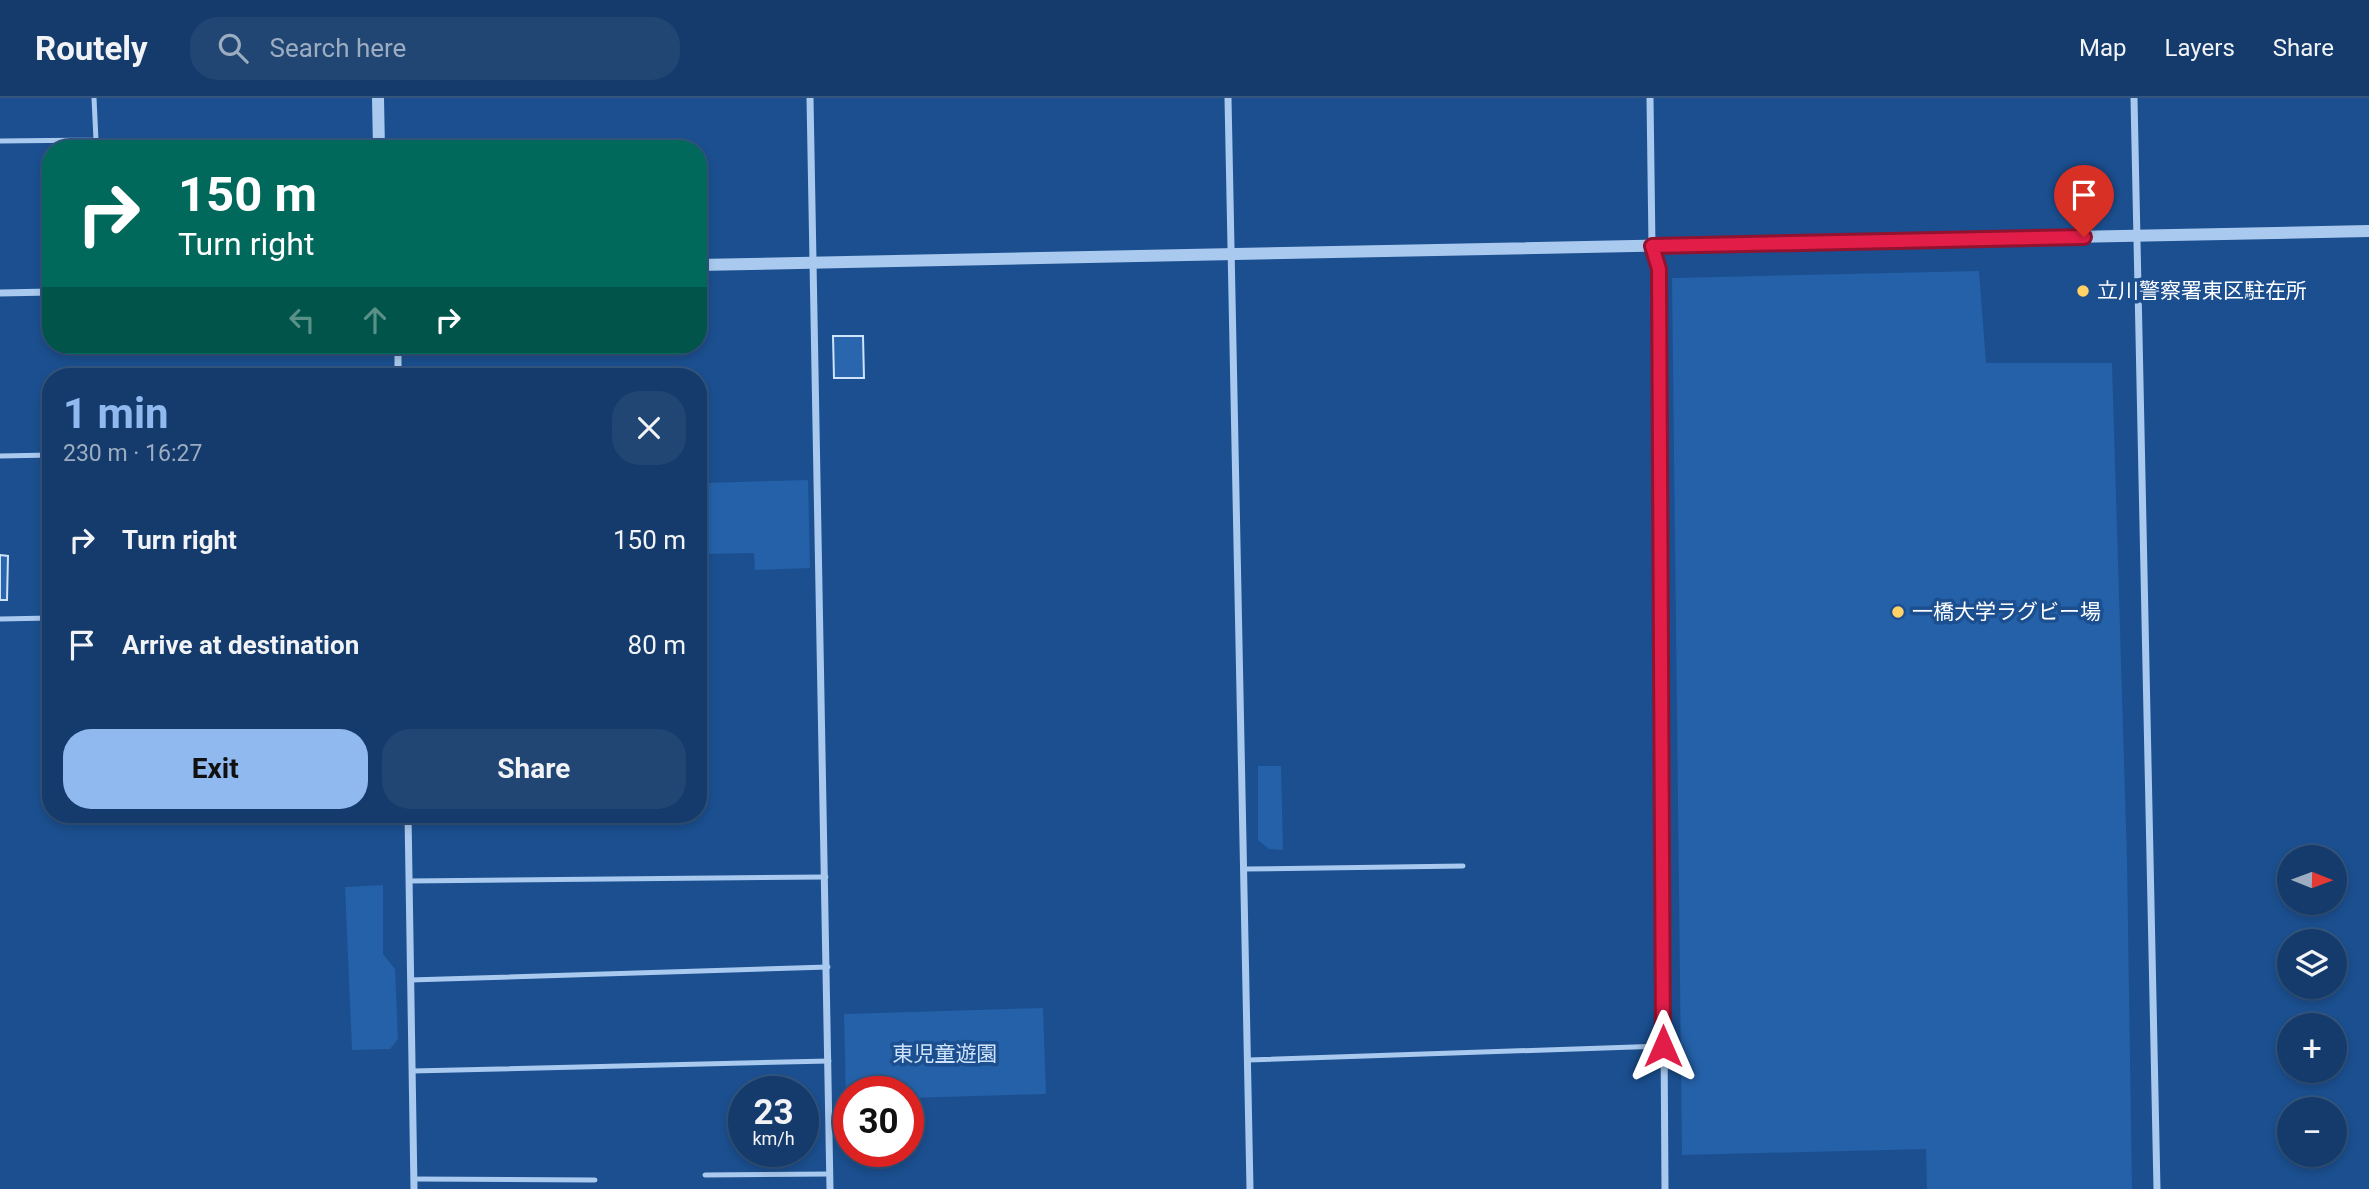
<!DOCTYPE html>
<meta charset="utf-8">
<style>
:root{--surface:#143b6b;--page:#214673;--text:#f1f3f6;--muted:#9dadc1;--line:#33557e;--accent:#90b9f0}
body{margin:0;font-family:Roboto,"Noto Sans JP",sans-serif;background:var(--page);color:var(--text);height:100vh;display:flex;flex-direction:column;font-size:26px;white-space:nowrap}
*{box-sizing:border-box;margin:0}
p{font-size:23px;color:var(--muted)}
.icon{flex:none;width:38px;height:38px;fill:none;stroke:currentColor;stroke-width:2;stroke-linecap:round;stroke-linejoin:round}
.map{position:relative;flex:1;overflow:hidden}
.side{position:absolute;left:42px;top:270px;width:665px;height:455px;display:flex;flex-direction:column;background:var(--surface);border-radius:28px;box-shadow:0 4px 10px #0003,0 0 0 2px var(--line)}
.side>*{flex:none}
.top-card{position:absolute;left:42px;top:42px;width:665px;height:214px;border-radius:28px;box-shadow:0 4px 10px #0003,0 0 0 2px var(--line);background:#00695c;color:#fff;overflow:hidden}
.needle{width:46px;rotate:91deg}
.controls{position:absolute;left:2277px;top:747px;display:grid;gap:14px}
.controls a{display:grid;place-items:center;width:70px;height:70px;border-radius:50%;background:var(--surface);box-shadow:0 4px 10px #0003,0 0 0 2px var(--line);font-size:35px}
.speed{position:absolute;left:728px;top:978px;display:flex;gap:14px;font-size:35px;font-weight:700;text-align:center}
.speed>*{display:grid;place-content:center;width:91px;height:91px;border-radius:50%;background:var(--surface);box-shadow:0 4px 10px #0003,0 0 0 2px var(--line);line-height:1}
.speed small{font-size:18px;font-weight:400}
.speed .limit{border:10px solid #d22;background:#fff;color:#111}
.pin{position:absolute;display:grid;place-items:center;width:60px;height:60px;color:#fff;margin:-72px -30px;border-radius:50% 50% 50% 0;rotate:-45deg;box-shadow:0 0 7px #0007}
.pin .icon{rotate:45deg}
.me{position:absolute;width:77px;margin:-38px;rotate:0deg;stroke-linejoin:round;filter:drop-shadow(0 0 5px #0008)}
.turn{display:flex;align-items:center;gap:24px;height:147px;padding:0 21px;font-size:32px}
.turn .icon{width:91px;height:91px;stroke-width:2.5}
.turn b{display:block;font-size:49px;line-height:60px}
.lanes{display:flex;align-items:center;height:66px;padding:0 21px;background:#0003;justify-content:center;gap:35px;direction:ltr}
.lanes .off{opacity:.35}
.round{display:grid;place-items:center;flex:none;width:74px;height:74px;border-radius:28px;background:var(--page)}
.head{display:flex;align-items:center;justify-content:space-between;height:119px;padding:0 21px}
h1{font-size:42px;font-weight:700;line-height:52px;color:var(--accent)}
.cta{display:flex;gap:14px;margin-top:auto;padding:14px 21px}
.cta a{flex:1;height:80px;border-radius:28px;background:var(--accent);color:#111;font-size:28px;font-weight:700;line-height:80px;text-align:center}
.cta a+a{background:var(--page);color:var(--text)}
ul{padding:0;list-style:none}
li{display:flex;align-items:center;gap:21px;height:105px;padding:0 21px}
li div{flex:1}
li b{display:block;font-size:26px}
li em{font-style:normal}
header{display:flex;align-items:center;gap:42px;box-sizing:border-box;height:98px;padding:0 35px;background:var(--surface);border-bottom:2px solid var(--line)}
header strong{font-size:33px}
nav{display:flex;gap:38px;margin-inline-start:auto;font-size:24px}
.search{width:490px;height:63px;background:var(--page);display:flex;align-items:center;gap:18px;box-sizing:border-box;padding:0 24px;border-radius:28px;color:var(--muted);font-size:26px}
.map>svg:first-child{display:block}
.green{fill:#2461a8}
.building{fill:#2a66ad;stroke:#cfe3fa;stroke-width:2}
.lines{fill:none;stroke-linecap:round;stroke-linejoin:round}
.service{stroke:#a9c9ee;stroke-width:5}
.minor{stroke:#a9c9ee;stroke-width:7}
.tertiary{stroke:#a9c9ee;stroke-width:12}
.route-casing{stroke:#92132f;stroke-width:18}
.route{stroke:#e11d48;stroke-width:12}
.poi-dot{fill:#ffd166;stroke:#1b4f8f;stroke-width:2.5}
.labels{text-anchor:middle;stroke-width:7;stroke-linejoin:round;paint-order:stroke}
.poi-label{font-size:21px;fill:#fff;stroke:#1b4f8f;text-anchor:start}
.park-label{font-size:21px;fill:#cfe3fa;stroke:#1b4f8f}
</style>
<header>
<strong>Routely</strong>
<div class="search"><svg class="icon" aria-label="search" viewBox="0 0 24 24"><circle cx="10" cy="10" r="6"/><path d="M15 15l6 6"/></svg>Search here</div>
<nav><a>Map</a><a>Layers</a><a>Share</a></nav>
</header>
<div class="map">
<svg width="2369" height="1091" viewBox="0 0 2369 1091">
<rect width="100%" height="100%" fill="#1b4f8f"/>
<path class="green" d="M1979,173l7,92h126l15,497 5,329h-205l-1,-40 -244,6 -10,-877z
M808,382l2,88 -55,2 -1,-17 -47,1 -2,-71z
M1258,668h23l2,84 -14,-1 -11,-9z
M383,787v69l12,15 3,70 -8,10 -38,1 -7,-163z
M1043,910l3,86 -138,4v-6h-59l-3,8 -2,-86z"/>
<path class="building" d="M833,238h30l1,42h-30z
M0,457l8,1 -1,44h-7z"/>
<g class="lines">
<path class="service" d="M0,43l96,-1 -2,-42
M0,358l51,-1
M0,521l51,-1
M1245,771l218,-3
M409,783l417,-4
M410,882l418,-13
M1248,962l415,-14
M412,973l417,-10
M705,1077l125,-1
M414,1081l181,1"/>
<path class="minor" d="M810,0l20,1091
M1228,0l22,1091
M1650,0l2,148 7,23 6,920
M2134,0l23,1091
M0,195l51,-1
M398,247v31
M408,716l6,375"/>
<path class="tertiary" d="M378,0l1,51
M698,167l1671,-34"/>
</g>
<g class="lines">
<g class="route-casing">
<path id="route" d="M1663,948l-4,-777 -7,-23 432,-9"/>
</g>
<use href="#route" class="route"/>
</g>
<g class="poi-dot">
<circle cx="2083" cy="193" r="7"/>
<circle cx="1898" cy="514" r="7"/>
</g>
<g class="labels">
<g class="poi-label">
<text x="2097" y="200">立川警察署東区駐在所</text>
<text x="1912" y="521">一橋大学ラグビー場</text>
</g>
<g class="park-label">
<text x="945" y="963">東児童遊園</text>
</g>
</g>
</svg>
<div class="controls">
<a><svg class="needle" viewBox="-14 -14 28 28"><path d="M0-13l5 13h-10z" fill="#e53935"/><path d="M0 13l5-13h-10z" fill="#9dadc1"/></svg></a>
<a><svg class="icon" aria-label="layers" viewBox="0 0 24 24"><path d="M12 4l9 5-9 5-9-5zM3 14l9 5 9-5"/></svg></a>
<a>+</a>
<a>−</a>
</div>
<div class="speed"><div>23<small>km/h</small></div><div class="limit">30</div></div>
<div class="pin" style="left:2084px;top:139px;background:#d93025"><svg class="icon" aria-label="arrive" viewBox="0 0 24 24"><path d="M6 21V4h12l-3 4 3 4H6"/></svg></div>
<svg class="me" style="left:1663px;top:948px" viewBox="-20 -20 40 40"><path d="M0-17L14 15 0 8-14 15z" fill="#e11d48" stroke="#fff" stroke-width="4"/></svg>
<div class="top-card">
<div class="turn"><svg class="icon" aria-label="right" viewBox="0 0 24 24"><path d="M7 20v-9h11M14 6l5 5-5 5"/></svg><div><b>150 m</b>Turn right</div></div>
<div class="lanes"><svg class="icon off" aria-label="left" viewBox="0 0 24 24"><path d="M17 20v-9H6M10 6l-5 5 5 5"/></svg><svg class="icon off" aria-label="ahead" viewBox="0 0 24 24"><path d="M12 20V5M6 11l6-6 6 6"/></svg><svg class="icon" aria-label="right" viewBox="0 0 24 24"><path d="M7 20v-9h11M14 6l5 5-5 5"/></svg></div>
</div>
<section class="side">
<div class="head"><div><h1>1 min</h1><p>230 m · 16:27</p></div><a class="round"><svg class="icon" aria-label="close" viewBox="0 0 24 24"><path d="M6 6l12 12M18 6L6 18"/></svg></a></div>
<ul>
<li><svg class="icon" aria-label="right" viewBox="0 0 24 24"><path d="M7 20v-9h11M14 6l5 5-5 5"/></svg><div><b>Turn right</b></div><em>150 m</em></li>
<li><svg class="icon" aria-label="arrive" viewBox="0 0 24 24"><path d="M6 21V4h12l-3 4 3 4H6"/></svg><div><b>Arrive at destination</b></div><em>80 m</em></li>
</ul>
<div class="cta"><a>Exit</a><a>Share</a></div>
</section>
</div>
